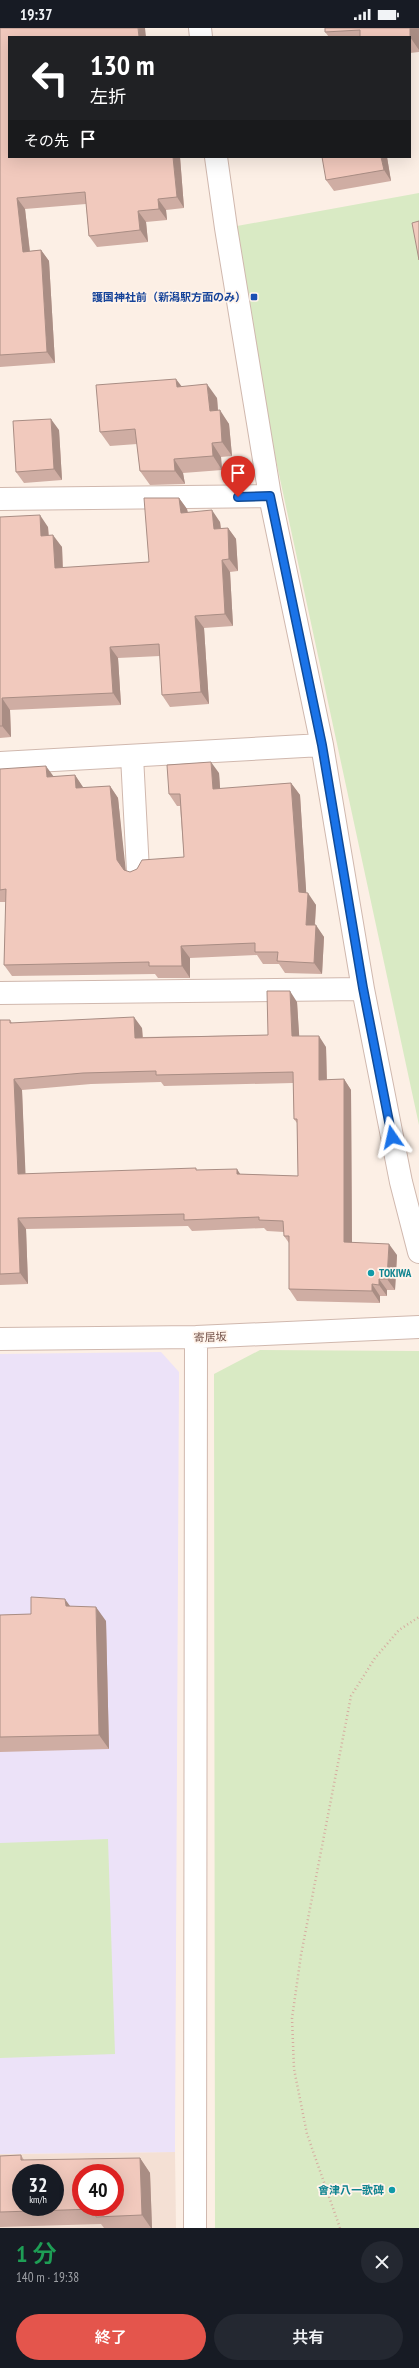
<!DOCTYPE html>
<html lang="ja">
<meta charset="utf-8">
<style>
:root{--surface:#171b24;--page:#242831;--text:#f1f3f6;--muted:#9ea1a6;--accent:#e4554c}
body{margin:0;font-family:"PT Sans Narrow","Noto Sans JP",sans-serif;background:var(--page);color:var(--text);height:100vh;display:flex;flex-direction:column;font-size:15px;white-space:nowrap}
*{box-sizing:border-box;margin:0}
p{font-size:13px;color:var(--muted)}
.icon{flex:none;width:22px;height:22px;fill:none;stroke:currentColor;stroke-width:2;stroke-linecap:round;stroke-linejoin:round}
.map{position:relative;height:2200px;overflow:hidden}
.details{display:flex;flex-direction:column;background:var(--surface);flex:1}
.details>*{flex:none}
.top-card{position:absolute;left:8px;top:8px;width:403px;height:122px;border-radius:0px;box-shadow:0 4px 16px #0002;background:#202124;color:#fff;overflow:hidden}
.speed{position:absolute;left:12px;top:2136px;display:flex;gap:8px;font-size:20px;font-weight:700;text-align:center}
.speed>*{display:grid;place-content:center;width:52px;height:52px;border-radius:50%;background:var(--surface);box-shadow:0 4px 16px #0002;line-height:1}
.speed small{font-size:10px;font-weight:400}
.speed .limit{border:6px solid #d22;background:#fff;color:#111}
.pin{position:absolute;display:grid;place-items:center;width:34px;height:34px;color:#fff;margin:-41px -17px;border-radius:50% 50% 50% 0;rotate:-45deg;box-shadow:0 0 4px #0007}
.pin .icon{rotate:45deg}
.me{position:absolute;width:44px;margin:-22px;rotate:349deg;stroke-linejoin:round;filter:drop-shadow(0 0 3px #0008)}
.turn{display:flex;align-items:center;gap:14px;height:84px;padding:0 16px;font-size:18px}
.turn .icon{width:52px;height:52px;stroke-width:2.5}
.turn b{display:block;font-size:28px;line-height:34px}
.then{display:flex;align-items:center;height:38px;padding:0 16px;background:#0003;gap:8px;font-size:15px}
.round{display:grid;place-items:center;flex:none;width:42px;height:42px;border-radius:21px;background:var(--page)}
.head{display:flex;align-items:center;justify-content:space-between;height:68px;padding:0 16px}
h1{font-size:24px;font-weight:600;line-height:30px;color:#1e9e55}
.cta{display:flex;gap:8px;margin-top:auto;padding:8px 16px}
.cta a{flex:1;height:46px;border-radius:24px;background:var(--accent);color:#fff;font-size:16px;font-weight:600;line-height:46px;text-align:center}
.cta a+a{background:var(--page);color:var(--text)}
.status{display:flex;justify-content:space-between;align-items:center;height:28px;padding:0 20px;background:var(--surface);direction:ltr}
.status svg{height:11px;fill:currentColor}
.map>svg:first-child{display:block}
.residential{fill:#f4e0d4;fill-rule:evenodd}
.education{fill:#ece2f8}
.green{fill:#d9eac4}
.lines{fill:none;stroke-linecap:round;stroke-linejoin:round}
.minor-casing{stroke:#d0b8ae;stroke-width:24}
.path{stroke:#d6aca0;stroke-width:2.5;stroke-dasharray:1 3;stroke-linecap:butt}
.minor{stroke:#fff;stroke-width:22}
.wall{fill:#cfada3;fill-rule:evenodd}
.shaded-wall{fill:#a98d84}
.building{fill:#f1c9bd;stroke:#a98d84;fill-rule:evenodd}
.route-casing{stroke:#114b97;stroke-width:10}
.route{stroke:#1a73e8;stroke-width:7}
.transit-dot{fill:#1a4fb4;stroke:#fff4eb;stroke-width:1.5}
.culture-dot{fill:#0f9aa8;stroke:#fff4eb;stroke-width:1.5}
.labels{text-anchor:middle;stroke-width:3.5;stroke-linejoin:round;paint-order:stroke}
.transit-label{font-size:11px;font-weight:bold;fill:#164399;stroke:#fff4eb;text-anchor:end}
.culture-label{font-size:11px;font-weight:bold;fill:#0d838f;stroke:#fff4eb;text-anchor:start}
.street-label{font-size:11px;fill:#75534a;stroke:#fff4eb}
</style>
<div class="status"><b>19:37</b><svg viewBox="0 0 49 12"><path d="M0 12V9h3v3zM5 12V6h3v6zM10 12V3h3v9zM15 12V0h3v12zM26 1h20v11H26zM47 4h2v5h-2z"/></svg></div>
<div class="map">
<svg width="419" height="2200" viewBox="0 0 419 2200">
<rect width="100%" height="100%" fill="#fcefe5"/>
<path class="residential" d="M175,2124l1,76h-176v-74zM21,2145h34v34h-34zM81,2145h34v34h-34z"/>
<path class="education" d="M161,1324l18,20 -4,780 -175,2v-800z"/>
<path class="green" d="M419,165v932l-193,-897z
M260,1322l159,1v877h-204l-1,-854z
M108,1811l7,215 -115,4v-215z"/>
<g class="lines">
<g class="minor-casing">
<path id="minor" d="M200,0l1,9
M216,129l10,71 44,268 52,249 41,244 38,193 18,70
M0,471l270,-3
M132,728l6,115
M0,735l322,-18
M0,965l363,-4
M0,1311l196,-2 223,-10
M195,2200l1,-891"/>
</g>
<path class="path" d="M340,2200l-33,-94 -13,-65 -2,-51 9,-63 50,-259 24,-38 24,-28 20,-13"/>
<use href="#minor" class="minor"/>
</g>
<path class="wall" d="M0,0l9,129h171l4,51 -18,2 1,10 -21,2 2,20 -51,5 -8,-11 -3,-32 -61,5 5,42 11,-1 8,11 6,102 -55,4z
M325,0h94v24l-9,1v-16h-81l-4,-5z
M387,129l4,24 -57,10 -8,-11z
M182,358l35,12 1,12 11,14 3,32 -11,1 1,13 -39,3 2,11 -35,1 -10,-14 -3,-27 -27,2 -10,-14z
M59,402l3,50 -38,3 -8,-11z
M179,470l8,11 1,3 32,10 1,6h7l8,11 2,32 -8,1 3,54 -29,2 5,76 -39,3 -8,-12 -2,-39 -42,2 3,47 -111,5 1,27 -11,1v-221l48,10 1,9 13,11 1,21 86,-6z
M0,741l53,8 22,-2 8,13 27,-2 8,12 7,73 5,1 54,-15 -4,-51h-3l-8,-12 50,-21 1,16 71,-6 9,12 6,98 10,12 -1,20 9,12 -2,37 -37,-1 -6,-9h-16l-6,-9 -67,3v20h-32l-3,-4 -143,2 -8,-11 2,-63h-6z
M297,974l2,34 27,11 1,33 17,-1 7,11 1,153 45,12 -2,35h-8v6h-7v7l-83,-2 -8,-12v-46l-5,-7v-4l-17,-1 -3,-3 -72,3 -4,-5 -162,3 2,55 -28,1v-265h10l2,3 130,5 1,9 125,-2zM161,1054l3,4 129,-3 1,36 3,4 1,53 -58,-2 -43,-4 -172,4 -3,-84 69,-6z
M71,1578l35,15 3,128 -109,3v-137l31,-1z
M21,2127l3,5 116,-2 10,15 2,55h-48l-3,-4 -101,3v-71z"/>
<path class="shaded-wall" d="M138,0h7l1,9h-7z
M410,0h9v22l-9,-13z
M173,129h7l4,51 -7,-11z
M381,129h6l4,24 -7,-11z
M17,170l8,11 6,54 -8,-11z
M158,171l8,11 1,10 -8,-11z
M138,183l8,11 2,20 -8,-12z
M41,222l8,11 6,102 -8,-11z
M176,351l10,13 -9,-5z
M207,356l10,14 2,27 -9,-14z
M220,382l9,14 3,32 -10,-14z
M51,391l8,11 3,50 -8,-11z
M212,415l9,14 1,13 -9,-14z
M174,431l9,14 2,11 -10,-13z
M179,470l8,11 2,16 -8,-12z
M212,482l8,12 2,19 -8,-12z
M40,487l8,12 1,21 -8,-12z
M228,500l8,11 2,32 -9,-12z
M53,507l9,12 1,33 -8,-12z
M222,532l8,12 3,54 -8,-12z
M195,588l9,12 5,76 -8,-12z
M110,619l8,11 3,47 -8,-12z
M2,670l8,12 1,27 -9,-11z
M211,734l8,11 2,28 -8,-12z
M46,738l8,11h-7z
M75,747l8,12 1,13 -8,-12z
M291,755l9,12 7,109 -8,-12z
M110,758l8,12 8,74 6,10 -15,-22z
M308,865l8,12 -2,31 -8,-11z
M316,897l8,12 -2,37 -8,-11z
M181,918l9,12v20l-8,-12z
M290,963l7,11 3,46 -8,-12z
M134,989l8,11 1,21 -8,-11z
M319,1008l7,11 1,44 -8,-11z
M14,1051l8,11 4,95 -8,-11z
M344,1051l7,11 1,163 -8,-11z
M237,1141l7,11 -7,-6z
M18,1190l8,11 2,55 -8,-11z
M389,1216l8,11 -2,35 -8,-11z
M379,1251l8,11v6l-8,-11z
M372,1256l8,12v7l-8,-12z
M65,1571l10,14 -9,-7z
M96,1579l10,14 3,128 -10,-14z
M140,2130l10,15 2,55h-1l-9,-13z"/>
<path class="building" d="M0,0h138l1,9h-130v120h164l4,40 -19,2 1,10 -21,2 2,19 -51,6 -4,-44 -68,6 6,54 18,-2 6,102 -47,3z
M325,0h85v9h-50v-7l-35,2z
M322,129h59l3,13 -58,10z
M419,193v39l-7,-37z
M176,351l1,8 30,-3 3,27 10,-1 2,32 -10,1 1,13 -39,3 1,12h-35l-5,-42 -35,3 -4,-47z
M51,391l3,50 -38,3 -3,-51z
M144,470h35l2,15 31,-3 2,19 14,-1 1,31 -7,1 3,54 -30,2 6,76 -39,3 -3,-51 -49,3 3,46 -111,5v28h-2v-209l40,-2 1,21 12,-1 2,33 94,-6z
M211,734l2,27 78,-6 8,109 9,1 -2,32h10l-2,38 -37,-2 1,-9h-23v-9l-74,3 1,20h-33v-4l-145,3 2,-76 -6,1v-121l46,-3 1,11 28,-2 1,13 34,-2 7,74 7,10 6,2 7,-3 5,-9 42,-3 -4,-63h-11l-2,-29z
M267,963h23l2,45h27v44l25,-1v163l45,2 -2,35h-8v6l-7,-1v7l-83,-2v-53h-5l-1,-15 -24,-1v-3l-75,3v-6l-166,4 2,55 -20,1v-254h10v3l124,-6 1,21 133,-3zM156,1043v4l137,-3 1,47h3l1,57 -61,-2v-5l-41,1v-2l-178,6 -4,-95 69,-6z
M31,1569l34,2 1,7 30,1 3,128 -99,2v-122l31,-1z
M21,2127v5l119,-2 2,57 -46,2v-8l-96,3v-56zM21,2145h34v34h-34zM81,2145h34v34h-34z"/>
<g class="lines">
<g class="route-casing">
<path id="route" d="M238,469l32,-1 52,249 41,243 29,149"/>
</g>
<use href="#route" class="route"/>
</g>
<rect class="transit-dot" x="250" y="265" width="8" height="8" rx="2"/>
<g class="culture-dot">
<circle cx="371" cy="1245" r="4"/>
<circle cx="392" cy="2162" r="4"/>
</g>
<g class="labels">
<g class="transit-label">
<text x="246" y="273">護国神社前（新潟駅方面のみ）</text>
</g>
<g class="culture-label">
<text x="379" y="1249">TOKIWA</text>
<text x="384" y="2166" text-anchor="end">會津八一歌碑</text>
</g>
<g class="street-label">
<text transform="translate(210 1309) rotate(-2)" y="4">寄居坂</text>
</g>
</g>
</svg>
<div class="speed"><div>32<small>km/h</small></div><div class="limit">40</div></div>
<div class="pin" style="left:238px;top:469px;background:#d93025"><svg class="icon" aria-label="arrive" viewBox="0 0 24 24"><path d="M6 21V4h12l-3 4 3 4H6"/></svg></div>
<svg class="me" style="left:392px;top:1109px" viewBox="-20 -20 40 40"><path d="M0-17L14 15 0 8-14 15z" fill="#1a73e8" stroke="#fff" stroke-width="4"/></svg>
<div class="top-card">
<div class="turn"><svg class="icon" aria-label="left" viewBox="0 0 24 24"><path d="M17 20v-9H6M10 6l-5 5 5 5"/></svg><div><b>130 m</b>左折</div></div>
<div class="then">その先<svg class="icon" aria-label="arrive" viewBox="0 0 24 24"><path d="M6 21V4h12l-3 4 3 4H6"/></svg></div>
</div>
</div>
<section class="details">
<div class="head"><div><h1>1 分</h1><p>140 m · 19:38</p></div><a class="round"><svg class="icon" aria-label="close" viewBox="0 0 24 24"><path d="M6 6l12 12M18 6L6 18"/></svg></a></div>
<div class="cta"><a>終了</a><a>共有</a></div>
</section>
